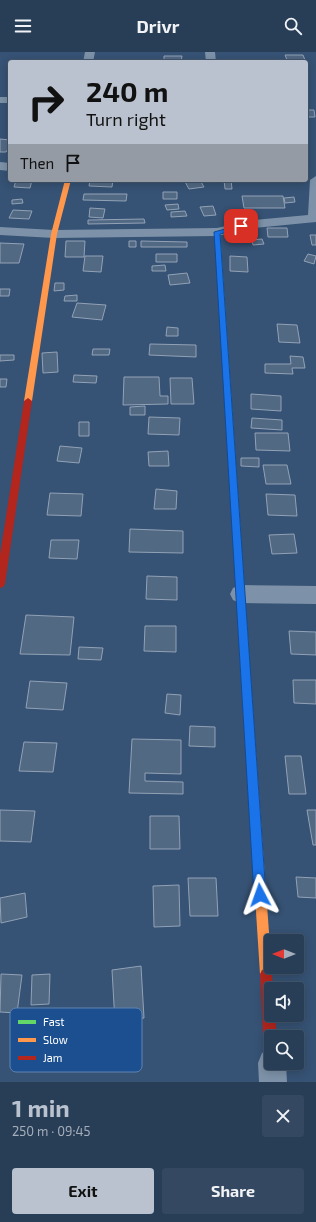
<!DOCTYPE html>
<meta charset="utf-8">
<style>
:root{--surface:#283e57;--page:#344961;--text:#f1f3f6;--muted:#a5aeba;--line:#44576d;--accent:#b9c2ce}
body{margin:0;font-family:"Exo 2",sans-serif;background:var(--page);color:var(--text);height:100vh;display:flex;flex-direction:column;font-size:15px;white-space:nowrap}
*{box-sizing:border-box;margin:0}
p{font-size:13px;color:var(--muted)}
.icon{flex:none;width:22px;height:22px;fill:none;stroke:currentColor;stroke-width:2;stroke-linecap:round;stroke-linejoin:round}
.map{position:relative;height:1030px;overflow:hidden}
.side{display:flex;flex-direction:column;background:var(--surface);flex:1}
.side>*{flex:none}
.guide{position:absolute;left:8px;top:8px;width:300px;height:122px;border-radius:4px;box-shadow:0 2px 10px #0003,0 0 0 1px var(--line);background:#b9c2ce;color:#111;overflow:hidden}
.needle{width:26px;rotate:270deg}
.buttons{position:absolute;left:264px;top:882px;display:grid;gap:8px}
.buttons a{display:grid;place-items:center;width:40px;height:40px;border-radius:4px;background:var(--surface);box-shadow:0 2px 10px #0003,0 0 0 1px var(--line);font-size:20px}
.pin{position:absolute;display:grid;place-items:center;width:34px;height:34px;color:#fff;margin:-17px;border-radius:8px;box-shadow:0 2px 6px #0006}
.me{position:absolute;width:44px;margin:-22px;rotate:356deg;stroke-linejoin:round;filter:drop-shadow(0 0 3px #0008)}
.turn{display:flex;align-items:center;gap:14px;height:84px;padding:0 12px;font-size:18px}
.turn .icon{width:52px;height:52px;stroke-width:2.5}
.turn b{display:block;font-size:28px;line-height:34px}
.then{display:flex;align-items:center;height:38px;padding:0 12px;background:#0003;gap:8px;font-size:15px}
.round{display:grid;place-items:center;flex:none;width:42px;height:42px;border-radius:4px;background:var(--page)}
.overview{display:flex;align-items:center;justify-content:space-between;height:68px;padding:0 12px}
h1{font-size:24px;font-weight:700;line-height:30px;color:var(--accent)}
.cta{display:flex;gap:8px;margin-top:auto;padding:8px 12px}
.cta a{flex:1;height:46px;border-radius:4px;background:var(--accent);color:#111;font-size:16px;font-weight:700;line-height:46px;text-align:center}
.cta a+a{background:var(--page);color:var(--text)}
header{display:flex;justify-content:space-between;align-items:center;height:52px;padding:0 12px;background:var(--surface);font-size:18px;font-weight:700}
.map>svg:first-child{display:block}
.building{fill:#526984;stroke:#92a2b6}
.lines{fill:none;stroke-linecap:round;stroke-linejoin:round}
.street{fill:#7d92a8;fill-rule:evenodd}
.fast{fill:#63d668;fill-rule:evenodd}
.slow{fill:#ff974d;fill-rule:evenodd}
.jam{fill:#b3261e;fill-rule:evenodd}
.route{fill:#1a73e8;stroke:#114b97}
.key{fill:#1b4f8f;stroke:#5f84b1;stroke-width:1}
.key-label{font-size:11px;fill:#fff}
</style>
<header><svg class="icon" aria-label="menu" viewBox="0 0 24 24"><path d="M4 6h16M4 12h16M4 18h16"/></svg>Drivr<svg class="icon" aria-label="search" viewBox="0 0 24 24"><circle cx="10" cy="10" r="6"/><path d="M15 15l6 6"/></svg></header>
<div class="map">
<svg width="316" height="1030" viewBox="0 0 316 1030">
<rect width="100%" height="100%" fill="#365274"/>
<path class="building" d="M285,3h18l2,5h-18z
M164,4h18l-1,6h-17z
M306,58h8l1,7h-9z
M0,87l10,1v6l-4,6h-6z
M16,128h16l-2,8 -16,-1z
M90,128h23l-1,7 -23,-1z
M184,128h16l4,7 -15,2z
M224,128h7l1,9h-7z
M163,140h14v7h-14z
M84,142h43l-1,7 -43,-1z
M242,144h41l2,12h-41z
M294,145l1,5 -10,1 -1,-5z
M22,147l1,4 -11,1v-4z
M178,152l1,5 -12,1 -2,-5z
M213,154l3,9 -12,1 -4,-9z
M90,156l15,1 -2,9 -14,-1z
M13,158l19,1 -3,8 -20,-1z
M185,159l2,5 -16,1v-5z
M144,167l1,4 -57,1v-4z
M267,176h20l1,9h-20z
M310,183h6v10h-4z
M262,187l2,5 -11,1 -1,-5z
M66,189h19l-1,16h-19z
M129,189h7v6h-7z
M141,189l46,1v5h-46z
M0,191l24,1 -5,19h-19z
M156,202h21v8h-21z
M308,202l8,2 -2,8 -10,-3z
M85,204h18l-2,16 -18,-1z
M230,204l17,1 1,15 -18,-1z
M165,213l1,6h-14v-5z
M187,221l3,10 -20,2 -2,-10z
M55,231h9v7l-10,1z
M0,237h10l-1,7h-9z
M77,243v6h-13l1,-5z
M77,251l29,2 -4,15 -30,-3z
M277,272l20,1 3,18 -21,-1z
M167,275l11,1v8h-12z
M150,292l46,1v12l-47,-2z
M93,297h17l-1,6h-17z
M57,300l1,20 -15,1 -1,-20z
M0,303h14v5l-14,1z
M290,304l13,1 2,11h-13l1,6 -28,-1v-9h26z
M74,323l23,1 -1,7 -23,-1z
M124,325h35l1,19h8v8l-45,1z
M170,326h22l2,26h-23z
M0,327h7l-1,8h-6z
M251,342l30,2v15l-30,-2z
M145,354v9h-15v-8z
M149,365l31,1 -1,17 -31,-1z
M252,366l30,2v10l-31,-2z
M79,370h10v14h-10z
M255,381h33l2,18 -34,-1z
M60,394l22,2 -3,15 -22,-2z
M168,399l1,15h-20l-1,-14z
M241,406h18v9l-18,-1z
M263,413h24l4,19h-25z
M156,437l21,2 -1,18h-22z
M50,441l33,1 -2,22 -34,-1z
M266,442l29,1 2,21 -29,-1z
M130,477l53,2v22l-54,-1z
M294,482l3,19 -25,1 -3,-19z
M51,488h28l-2,19 -28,-1z
M147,524l30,1v23l-31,-1z
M26,563l48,2 -4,38 -50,-1z
M145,574h31v26l-32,-1z
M289,579l27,1v23l-25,-1z
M79,595l24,1 -2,12 -23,-1z
M293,628h23v24l-22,-1z
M30,629l37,2 -4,27 -37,-2z
M167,642l14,1 -1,20 -15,-2z
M190,674l25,1v20l-26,-1z
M132,687l49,1v34l-36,-1v8l38,1v12l-54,-1z
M24,690l33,1 -4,29 -34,-1z
M285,704h16l5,38h-17z
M0,758l35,1 -4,31 -31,-1z
M307,758h9v35h-3z
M150,764h29l1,33h-30z
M296,825l20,1v20l-18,-1z
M188,826h28l2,38h-28z
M179,833l1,41 -26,1 -1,-41z
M25,841l2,24 -26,6 -1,-25z
M141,914l3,52 -29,4 -3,-52z
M1,922l21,1 -5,38 -17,-1z
M50,922l-1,30 -18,1 1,-30z"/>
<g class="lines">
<path class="street" d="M85,0h10l-2,10h-10z
M205,0h10l1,10h-10z
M0,45h10v6h-10z
M0,110l10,1v8l-10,-1z
M316,124v46l-63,6 -36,8 -163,2 -54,-3v-8l54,3 163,-2 36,-8 55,-5 2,-35z
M240,533l76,1v18l-76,-1 -7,-3 -3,-6 3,-6z
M271,997v14h15l1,19h-28l-1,-19 4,-10z"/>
<path class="fast" d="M215,179l5,1 33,478 -1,4 -4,1 -4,-1 -1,-4z"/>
<path class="slow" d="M65,128h6l-14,54 -25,167 -4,3 -4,-3 27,-167z
M248,653l4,1 1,4 19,264 -2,4 -4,2 -4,-2 -2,-4 -17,-264 1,-4z"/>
<path class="jam" d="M28,346l4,3 -27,183 -2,3 -3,1v-33l24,-154z
M266,916l4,2 2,4 1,15h-2v26h4l2,22h-6v23l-5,-2 -2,-5 -4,-79 2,-4z"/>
</g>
<path class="route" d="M241,173h2v3l-23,6 46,661 -1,4 -5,2 -4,-2 -2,-4 -40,-663z"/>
<rect x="10" y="956" width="132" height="64" rx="6" class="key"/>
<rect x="18" y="968" width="18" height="4" fill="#63d668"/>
<rect x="18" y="986" width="18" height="4" fill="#ff974d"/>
<rect x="18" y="1004" width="18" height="4" fill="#b3261e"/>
<g class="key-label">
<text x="43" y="974">Fast</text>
<text x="43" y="992">Slow</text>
<text x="43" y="1010">Jam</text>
</g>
</svg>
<div class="buttons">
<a><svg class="needle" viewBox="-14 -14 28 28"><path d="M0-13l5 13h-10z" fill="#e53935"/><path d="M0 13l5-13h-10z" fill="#a5aeba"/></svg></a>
<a><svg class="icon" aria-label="sound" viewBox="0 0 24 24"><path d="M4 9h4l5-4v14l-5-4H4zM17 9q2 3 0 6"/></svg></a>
<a><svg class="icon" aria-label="search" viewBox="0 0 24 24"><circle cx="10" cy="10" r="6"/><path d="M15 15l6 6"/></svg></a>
</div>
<div class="pin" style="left:241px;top:174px;background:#d93025"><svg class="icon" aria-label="arrive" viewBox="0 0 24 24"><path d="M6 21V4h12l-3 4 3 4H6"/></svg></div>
<svg class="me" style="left:260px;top:843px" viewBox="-20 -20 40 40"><path d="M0-17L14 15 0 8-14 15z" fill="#1a73e8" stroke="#fff" stroke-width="4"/></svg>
<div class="guide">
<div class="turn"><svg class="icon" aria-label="right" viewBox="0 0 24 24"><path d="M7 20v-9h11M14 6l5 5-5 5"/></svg><div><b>240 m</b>Turn right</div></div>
<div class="then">Then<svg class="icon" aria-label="arrive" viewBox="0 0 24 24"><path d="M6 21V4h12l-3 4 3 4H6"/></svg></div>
</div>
</div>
<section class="side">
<div class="overview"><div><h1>1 min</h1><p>250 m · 09:45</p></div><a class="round"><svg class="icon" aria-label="close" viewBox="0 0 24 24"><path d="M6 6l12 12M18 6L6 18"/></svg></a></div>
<div class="cta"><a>Exit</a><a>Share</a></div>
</section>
